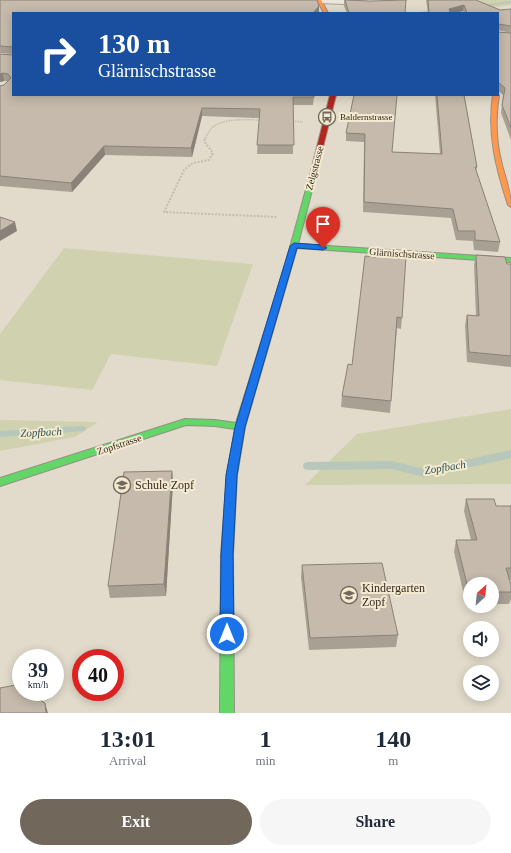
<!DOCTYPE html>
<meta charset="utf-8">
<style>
:root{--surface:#fff;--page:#f6f6f7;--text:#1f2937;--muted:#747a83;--accent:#71675b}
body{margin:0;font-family:Georgia,serif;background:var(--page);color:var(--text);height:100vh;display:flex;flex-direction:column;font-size:15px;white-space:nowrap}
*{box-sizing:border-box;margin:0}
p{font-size:13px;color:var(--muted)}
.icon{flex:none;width:22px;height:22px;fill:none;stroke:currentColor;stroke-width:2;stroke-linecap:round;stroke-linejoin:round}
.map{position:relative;height:713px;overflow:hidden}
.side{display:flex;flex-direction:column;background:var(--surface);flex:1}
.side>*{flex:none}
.hud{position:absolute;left:12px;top:12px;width:487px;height:84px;border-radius:0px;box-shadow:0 2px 10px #0003;background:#1a4fa0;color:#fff;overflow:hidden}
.needle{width:26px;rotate:27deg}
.buttons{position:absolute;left:463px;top:577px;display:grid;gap:8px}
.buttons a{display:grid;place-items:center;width:36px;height:36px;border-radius:50%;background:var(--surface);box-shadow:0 2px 10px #0003;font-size:20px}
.speed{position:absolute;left:12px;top:649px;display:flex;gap:8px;font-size:20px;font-weight:700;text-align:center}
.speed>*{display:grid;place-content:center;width:52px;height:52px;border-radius:50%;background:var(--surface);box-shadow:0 2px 10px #0003;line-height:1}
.speed small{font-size:10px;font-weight:400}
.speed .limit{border:6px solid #d22;background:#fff;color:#111}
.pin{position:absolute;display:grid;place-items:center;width:34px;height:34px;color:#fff;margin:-41px -17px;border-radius:50% 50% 50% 0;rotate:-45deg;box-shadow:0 0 4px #0007}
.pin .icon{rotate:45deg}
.me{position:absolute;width:44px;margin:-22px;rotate:0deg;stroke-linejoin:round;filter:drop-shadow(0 0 3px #0008)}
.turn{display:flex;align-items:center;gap:14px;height:84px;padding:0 20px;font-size:18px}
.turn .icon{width:52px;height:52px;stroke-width:2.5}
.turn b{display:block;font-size:28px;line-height:34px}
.eta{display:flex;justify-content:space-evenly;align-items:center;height:68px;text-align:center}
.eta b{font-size:24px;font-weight:600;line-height:28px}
.button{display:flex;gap:8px;margin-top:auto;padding:8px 20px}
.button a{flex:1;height:46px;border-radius:24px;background:var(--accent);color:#fff;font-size:16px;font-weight:600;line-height:46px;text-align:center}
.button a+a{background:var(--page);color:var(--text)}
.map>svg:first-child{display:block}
.green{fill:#d0d1ae}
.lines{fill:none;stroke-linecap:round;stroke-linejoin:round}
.stream{fill:#b7c7bc;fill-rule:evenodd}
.street-casing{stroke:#a7a094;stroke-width:2}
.fast-casing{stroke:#968f84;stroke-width:2}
.slow-casing{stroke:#968f84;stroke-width:2}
.jam-casing{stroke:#968f84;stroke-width:2}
.path-far1{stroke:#c2bcb3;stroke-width:1.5;stroke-dasharray:1.5 1;stroke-linecap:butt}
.path{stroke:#c2bcb3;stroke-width:2;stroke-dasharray:2 1.5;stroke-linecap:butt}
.street{fill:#eae6dc;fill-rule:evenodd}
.fast{fill:#63d668;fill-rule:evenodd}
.slow{fill:#ff974d;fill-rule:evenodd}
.jam{fill:#b3261e;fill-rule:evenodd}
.wall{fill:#a9a094}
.shaded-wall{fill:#8a8278}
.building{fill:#c5baac;stroke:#8a8278}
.route{fill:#1a73e8;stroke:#114b97}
.labels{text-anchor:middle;stroke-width:4;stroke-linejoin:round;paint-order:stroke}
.far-poi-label{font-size:9px;fill:#34291e;stroke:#f3ead1;text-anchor:start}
.street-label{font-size:10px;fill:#34291e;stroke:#f3ead1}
.water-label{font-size:11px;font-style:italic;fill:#2e5351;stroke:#f3ead1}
.near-poi-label{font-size:12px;fill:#34291e;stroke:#f3ead1;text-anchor:start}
</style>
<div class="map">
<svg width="511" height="713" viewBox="0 0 511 713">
<rect width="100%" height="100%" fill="#e2dbcb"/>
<path class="green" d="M478,0h33v5l-56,8h-108v-1h78l58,-10z
M64,248l189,16 -36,102 -106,-12 -19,36 -92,-10v-46z
M511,409v75l-206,1 52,-51z
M0,420l98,2 -23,15 -75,14z"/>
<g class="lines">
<path class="stream" d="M511,1v2l-34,4 -2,-1z
M438,10l1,2 -21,1 2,-1z
M81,426l4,1 1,2 -1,2 -85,6v-6z
M511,450v8l-86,19 -34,-8 -83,1 -4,-1 -1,-3 1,-3 4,-1 83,-1 34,8z"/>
<g class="street-casing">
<path id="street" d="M315,0h91l-4,3 -33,2 -50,-2z"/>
</g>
<g class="fast-casing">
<path id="fast" d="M313,173l3,2 -18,69 213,14v4l-214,-14 -52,179 -8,48 -4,80 1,158h-14l1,-158 6,-80 8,-46 -20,-3 -29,-1 -186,61v-8l185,-59 30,1 21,3 50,-161 24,-87z"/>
</g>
<g class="slow-casing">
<path id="slow" d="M317,0h4l7,13h-4z
M498,94l1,1c-4,24 -3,47 3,70 4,15 9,27 9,42l-3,-2c-12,-37 -21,-71 -15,-110z"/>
</g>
<g class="jam-casing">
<path id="jam" d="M330,95h6l-20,80 -3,2 -3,-2z"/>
</g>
<path class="path-far1" d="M290,121l13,1
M204,140c3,-3 4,-8 7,-11 11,-12 36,-9 50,-9"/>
<path class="path" d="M205,139l-1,2 9,12 -4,7 -16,3 -9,7 -20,42 113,5"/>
<use href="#street" class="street"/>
<use href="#fast" class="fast"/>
<use href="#slow" class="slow"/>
<use href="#jam" class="jam"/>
</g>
<path class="wall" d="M0,0l319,13h-306l301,84 -1,8h-20v49h-36l2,-36 -57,-2 -10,41 -87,-2 -33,37 -72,-6v-100l4,-1 4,-4h-4l-4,1v-28l13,1v-1l-13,-1z
M344,0l26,1 35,12h-58l-3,-7z
M426,0h50l24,10 11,-1v24l-13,-3v-17h-34l-1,-2 -9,2h-26z
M498,32l13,1v107l-10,-27 2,-18 -5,-4z
M354,95l38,57 48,2 -5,-59h29l13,72 -1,4 24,71 -2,10 -24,-2 -1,-9 -17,-1 -5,-22 -88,-6 1,-70 -18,-1v-8z
M476,255l31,9h4v103l-44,-5 -2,-37 2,-10 9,1 -2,-51z
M376,257l26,61 -1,11 -4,-1 -6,73 -1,12 -49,-6 1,-11 10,-31z
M172,471l1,12 -7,113 -56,2 -2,-12z
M466,499l30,7h15v74h-2l2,5v14l-2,5h-17v-20h-22v20h-4l-12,-52 2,-12h15l-7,-29z
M302,565l96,70 -2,12 -87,3 -8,-73z"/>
<path class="shaded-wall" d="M464,5l-1,6 -9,2h-6l1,-4z
M319,6v7h-6z
M3,73l1,8 -4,1v-8z
M202,108v8l-10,41 -1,-9z
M104,146l1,9 -33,37 -1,-9z
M15,222l2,9 -17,10v-10z
M172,471l1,12 -7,113 -2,-12z
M38,692h2l2,5v16l-4,-14z
M45,703l3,10h-2z"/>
<path class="building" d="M0,0h317l2,6 -6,7h-300v82h301v2h-21l1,48h-37l3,-36 -58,-1 -11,40 -87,-2 -33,37 -71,-7v-90l4,-1 7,-7 -3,-4 -5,-1 -3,1v-20l13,1v-8l-13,-1z
M345,0l25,1 36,-1 -1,13h-56z
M428,0h48l24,10 11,-1v17l-13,-2v3v-14h-31l-3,-8 -15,4 1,4h-21z
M498,32l13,1v95l-9,-23 3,-17 -6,-5 -1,3z
M354,95h43l-5,57 50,2 -5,-59h27l13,72h-2l25,75 -25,-2v-9h-17l-5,-22 -89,-7 1,-68 -19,-1z
M0,217l15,5 -15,9z
M376,254l30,2 -4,62 -5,-1 -6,84 -49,-5 6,-32 4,1 13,-109 11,1z
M476,255l29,2 2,7h4v92l-42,-4 -2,-37 12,1z
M172,471l-8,113 -56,2 16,-114z
M466,499h28l2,7h15v62h-5l5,17v7h-19v-8h-22v8h-1l-13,-52h21z
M382,563l16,72 -88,3 -8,-73z
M21,684v8h17v7l7,4 1,10h-46v-25z"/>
<path class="route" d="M294,243l29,2 4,3 -4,2 -26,-2 -52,179 -8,48 -4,80 1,79 -2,4 -5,2 -5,-2 -2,-4 1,-79 5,-80 9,-48 55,-181z"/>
<defs>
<g id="bus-ring" transform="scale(0.9)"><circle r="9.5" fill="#f3ead1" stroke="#71675b" stroke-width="1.5"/><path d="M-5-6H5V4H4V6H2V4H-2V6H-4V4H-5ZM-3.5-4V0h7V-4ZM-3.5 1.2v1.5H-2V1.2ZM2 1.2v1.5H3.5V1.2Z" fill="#71675b"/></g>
<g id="school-ring" transform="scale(0.9)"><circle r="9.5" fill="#f3ead1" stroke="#71675b" stroke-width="1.5"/><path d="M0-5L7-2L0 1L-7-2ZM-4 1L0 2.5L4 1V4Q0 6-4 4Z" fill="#71675b"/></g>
</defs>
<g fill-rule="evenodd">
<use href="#bus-ring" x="327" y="117"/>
<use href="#school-ring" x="122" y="485"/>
<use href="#school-ring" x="349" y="595"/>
</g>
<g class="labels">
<g class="far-poi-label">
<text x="340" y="120">Baldernstrasse</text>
</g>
<g class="street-label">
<text transform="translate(314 168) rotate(-75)" y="4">Zelgstrasse</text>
<text transform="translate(402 253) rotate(4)" y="4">Glärnischstrasse</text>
<text transform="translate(119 444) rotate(-18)" y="4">Zopfstrasse</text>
</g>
<g class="water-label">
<text transform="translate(41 432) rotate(-3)" y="4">Zopfbach</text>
<text transform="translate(445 467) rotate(-9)" y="4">Zopfbach</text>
</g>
<g class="near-poi-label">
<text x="135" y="489">Schule Zopf</text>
<text x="362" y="592">Kindergarten<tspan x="362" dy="14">Zopf</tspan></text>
</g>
</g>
</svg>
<div class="buttons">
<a><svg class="needle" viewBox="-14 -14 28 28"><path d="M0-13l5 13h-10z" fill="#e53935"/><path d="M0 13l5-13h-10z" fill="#747a83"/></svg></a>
<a><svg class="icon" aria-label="sound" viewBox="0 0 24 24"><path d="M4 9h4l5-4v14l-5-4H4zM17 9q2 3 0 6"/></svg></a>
<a><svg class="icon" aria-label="layers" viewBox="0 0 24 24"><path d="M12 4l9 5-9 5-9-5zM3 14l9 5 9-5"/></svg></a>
</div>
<div class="speed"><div>39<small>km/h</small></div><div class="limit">40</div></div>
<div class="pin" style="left:323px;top:248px;background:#d93025"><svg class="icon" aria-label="arrive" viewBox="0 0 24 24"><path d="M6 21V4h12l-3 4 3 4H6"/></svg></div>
<svg class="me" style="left:227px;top:634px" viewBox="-20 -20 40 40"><circle r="17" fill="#1a73e8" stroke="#fff" stroke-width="3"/><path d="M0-11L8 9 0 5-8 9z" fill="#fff"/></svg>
<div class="hud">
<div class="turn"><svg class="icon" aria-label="right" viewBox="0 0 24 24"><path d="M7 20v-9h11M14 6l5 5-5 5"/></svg><div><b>130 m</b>Glärnischstrasse</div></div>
</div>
</div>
<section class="side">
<div class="eta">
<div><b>13:01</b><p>Arrival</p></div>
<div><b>1</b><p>min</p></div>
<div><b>140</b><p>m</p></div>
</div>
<div class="button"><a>Exit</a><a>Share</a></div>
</section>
